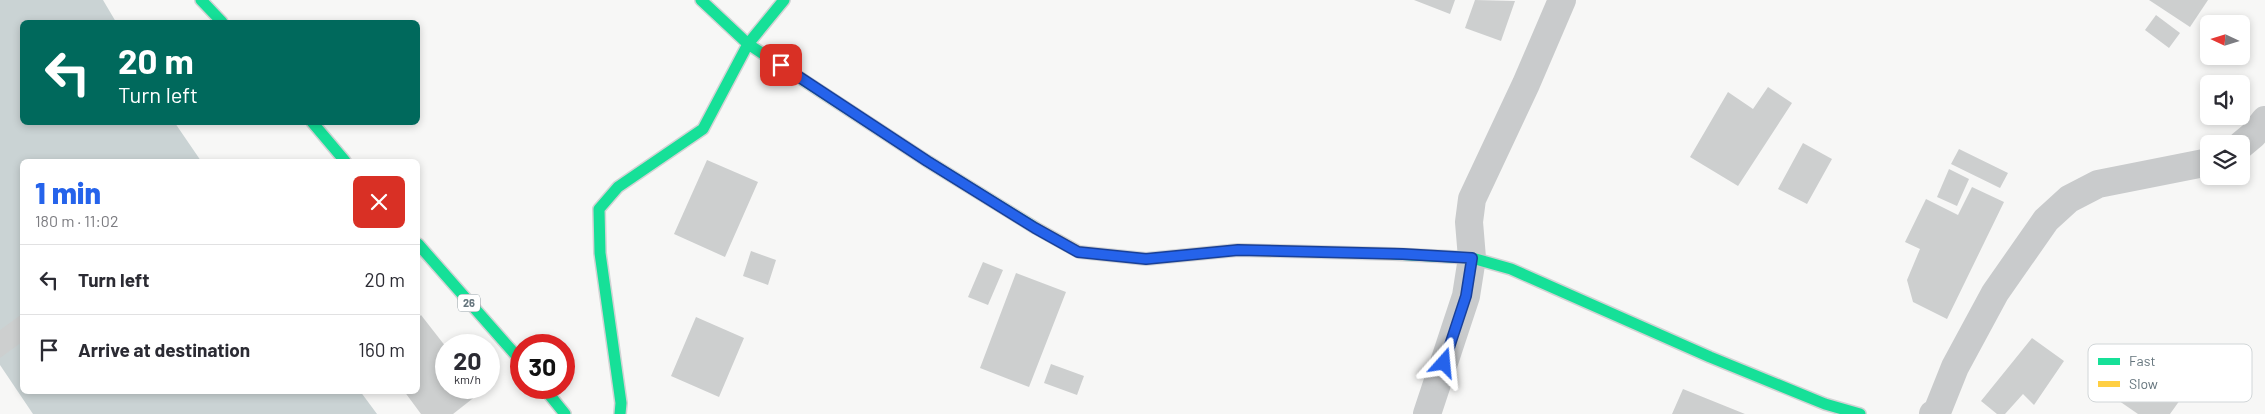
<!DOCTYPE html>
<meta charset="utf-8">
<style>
:root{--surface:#fff;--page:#f7f7f7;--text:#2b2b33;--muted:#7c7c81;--line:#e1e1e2;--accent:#2563eb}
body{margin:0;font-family:Barlow,sans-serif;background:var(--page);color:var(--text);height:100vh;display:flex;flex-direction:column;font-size:19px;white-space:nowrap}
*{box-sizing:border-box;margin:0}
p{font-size:16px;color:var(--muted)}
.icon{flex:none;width:28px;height:28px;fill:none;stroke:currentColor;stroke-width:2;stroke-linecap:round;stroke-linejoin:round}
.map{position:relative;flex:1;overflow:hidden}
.panel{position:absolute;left:20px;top:159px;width:400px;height:235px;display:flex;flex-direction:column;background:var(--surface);border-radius:8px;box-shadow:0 2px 8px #0003}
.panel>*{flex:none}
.top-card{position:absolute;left:20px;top:20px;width:400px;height:105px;border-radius:8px;box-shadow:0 2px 8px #0003;background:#00695c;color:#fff;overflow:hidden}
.needle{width:32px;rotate:274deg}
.fabs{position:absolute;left:2200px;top:15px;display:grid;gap:10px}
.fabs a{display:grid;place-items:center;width:50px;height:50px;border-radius:8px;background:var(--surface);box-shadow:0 2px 8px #0003;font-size:25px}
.speed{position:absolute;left:435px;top:334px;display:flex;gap:10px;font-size:25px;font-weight:700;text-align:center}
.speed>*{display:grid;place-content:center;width:65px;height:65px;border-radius:50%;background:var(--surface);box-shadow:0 2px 8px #0003;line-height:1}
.speed small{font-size:12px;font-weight:400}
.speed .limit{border:8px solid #d22;background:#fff;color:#111}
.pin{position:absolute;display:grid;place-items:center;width:42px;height:42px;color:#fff;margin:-21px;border-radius:10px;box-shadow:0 2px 8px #0006}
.me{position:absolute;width:55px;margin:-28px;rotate:18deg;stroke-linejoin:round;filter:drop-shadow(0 0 4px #0008)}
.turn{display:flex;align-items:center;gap:18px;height:105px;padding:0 15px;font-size:22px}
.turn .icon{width:65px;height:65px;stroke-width:2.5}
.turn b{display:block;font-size:35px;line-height:42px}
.round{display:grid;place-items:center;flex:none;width:52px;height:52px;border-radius:8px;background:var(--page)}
.headline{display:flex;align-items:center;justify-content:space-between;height:85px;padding:0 15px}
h1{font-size:30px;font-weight:800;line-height:38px;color:var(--accent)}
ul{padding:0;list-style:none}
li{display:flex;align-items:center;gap:15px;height:70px;padding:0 15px;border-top:1px solid var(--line)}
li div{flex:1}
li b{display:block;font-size:19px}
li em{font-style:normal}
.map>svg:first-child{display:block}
.water{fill:#cad3d4}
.building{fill:#cdcfcf}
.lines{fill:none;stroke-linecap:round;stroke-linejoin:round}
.fast-casing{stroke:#d2d3d4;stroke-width:14}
.slow-casing{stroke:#d2d3d4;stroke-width:14}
.street{stroke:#c9cbcc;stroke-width:28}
.fast{stroke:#16e098;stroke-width:11}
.slow{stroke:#ffcf43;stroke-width:11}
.route-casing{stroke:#184099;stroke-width:12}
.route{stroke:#2563eb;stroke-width:9}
.labels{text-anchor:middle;stroke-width:5;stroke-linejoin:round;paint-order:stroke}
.shield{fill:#fff;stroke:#939ea4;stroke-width:1}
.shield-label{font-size:11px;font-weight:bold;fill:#65757d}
.key{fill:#fff;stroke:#d1d6d8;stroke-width:1}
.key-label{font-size:14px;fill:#65757d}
</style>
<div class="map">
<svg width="2265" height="414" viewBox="0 0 2265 414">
<rect width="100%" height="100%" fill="#f7f7f6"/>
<path class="water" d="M0,0h103l13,22h-94v100l153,1 26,38h-179v230h338l17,23h-344l-33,-49z"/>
<path class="building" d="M1414,0h41l-5,14z
M1475,0l40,1 -14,40 -36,-13z
M2149,0h59l-18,27z
M2156,15l24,18 -11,15 -24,-18z
M1768,87l24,16 -54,83 -48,-29 38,-65 25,17z
M1803,143l29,16 -25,45 -29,-15z
M1959,149l49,24 -8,15 -49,-24z
M707,160l51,22 -33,75 -51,-23z
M1949,169l20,10 -12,27 -20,-9z
M1972,187l32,15 -57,117 -34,-17 -6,-22 13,-31 -15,-7 21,-43 32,16z
M751,251l25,9 -8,25 -25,-9z
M983,262l20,8 -15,35 -20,-8z
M1016,273l50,19 -37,95 -49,-19z
M22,314v28l-22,16v-28z
M421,315l25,32v41h31l4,4 -28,22h-32l-17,-23h14v-73z
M696,317l48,21 -25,59 -48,-21z
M2032,338l32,23 -30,44 -11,-11 -18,20h-8l-16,-13z
M1051,364l33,12 -7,19 -33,-12z
M2130,364l50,36 -10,14h-32l-29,-20z
M1683,389l62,25h-73z"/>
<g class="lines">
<g class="fast-casing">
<path id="fast" d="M201,0l21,22
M701,0l47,44 179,117 107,66
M312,122l33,39
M418,244l103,117
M1393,254l79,4 39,11 199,88 115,47 35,10
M544,388l21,26
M620,414l1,-11 -21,-150 -1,-44 19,-22 85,-58 45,-85 36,-44"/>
</g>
<g class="slow-casing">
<path id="slow" d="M1034,227l45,25 67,7 92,-9 155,4"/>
</g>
<path class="street" d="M2241,145l12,-10 12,-15
M1427,414l39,-118 6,-38 -3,-36 3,-23 54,-115 36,-84
M1933,414l4,-2 18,-45 40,-74 51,-73 23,-21 29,-15 111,-22"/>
<use href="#fast" class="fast"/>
<use href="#slow" class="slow"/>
</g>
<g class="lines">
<g class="route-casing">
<path id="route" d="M781,65l146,96 108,67 43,24 68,7 92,-9 165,4 69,4 -6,38 -22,67"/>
</g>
<use href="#route" class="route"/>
</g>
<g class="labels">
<rect class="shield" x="458" y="294.5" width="22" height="17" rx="4"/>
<g class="shield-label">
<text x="469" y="307">26</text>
</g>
</g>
<rect x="2088" y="344" width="164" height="58" rx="8" class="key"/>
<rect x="2098" y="358" width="22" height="7" fill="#16e098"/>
<rect x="2098" y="381" width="22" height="6" fill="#ffcf43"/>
<g class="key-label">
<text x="2129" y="366">Fast</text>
<text x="2129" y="389">Slow</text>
</g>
</svg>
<div class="fabs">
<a><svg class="needle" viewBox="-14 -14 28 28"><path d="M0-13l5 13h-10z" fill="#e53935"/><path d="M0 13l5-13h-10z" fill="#7c7c81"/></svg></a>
<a><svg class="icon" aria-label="sound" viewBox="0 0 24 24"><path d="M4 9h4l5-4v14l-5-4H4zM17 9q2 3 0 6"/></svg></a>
<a><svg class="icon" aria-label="layers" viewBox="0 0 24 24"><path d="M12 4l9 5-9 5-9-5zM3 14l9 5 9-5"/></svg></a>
</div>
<div class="speed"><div>20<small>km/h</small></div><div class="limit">30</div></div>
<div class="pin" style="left:781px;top:65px;background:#d93025"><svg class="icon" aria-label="arrive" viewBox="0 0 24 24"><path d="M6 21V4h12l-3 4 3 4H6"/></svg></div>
<svg class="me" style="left:1444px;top:363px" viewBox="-20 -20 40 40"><path d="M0-17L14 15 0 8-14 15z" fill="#2563eb" stroke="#fff" stroke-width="4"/></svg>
<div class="top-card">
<div class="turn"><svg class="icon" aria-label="left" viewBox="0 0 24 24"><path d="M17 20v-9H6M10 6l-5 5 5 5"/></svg><div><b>20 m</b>Turn left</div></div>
</div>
<section class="panel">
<div class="headline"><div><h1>1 min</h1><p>180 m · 11:02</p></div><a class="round" style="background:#d93025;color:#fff"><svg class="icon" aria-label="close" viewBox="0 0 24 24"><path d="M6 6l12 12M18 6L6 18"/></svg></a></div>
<ul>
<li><svg class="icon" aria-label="left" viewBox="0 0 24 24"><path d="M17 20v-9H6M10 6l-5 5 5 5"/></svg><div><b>Turn left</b></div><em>20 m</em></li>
<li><svg class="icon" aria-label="arrive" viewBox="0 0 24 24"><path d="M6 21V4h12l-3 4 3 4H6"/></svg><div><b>Arrive at destination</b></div><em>160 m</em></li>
</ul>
</section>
</div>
